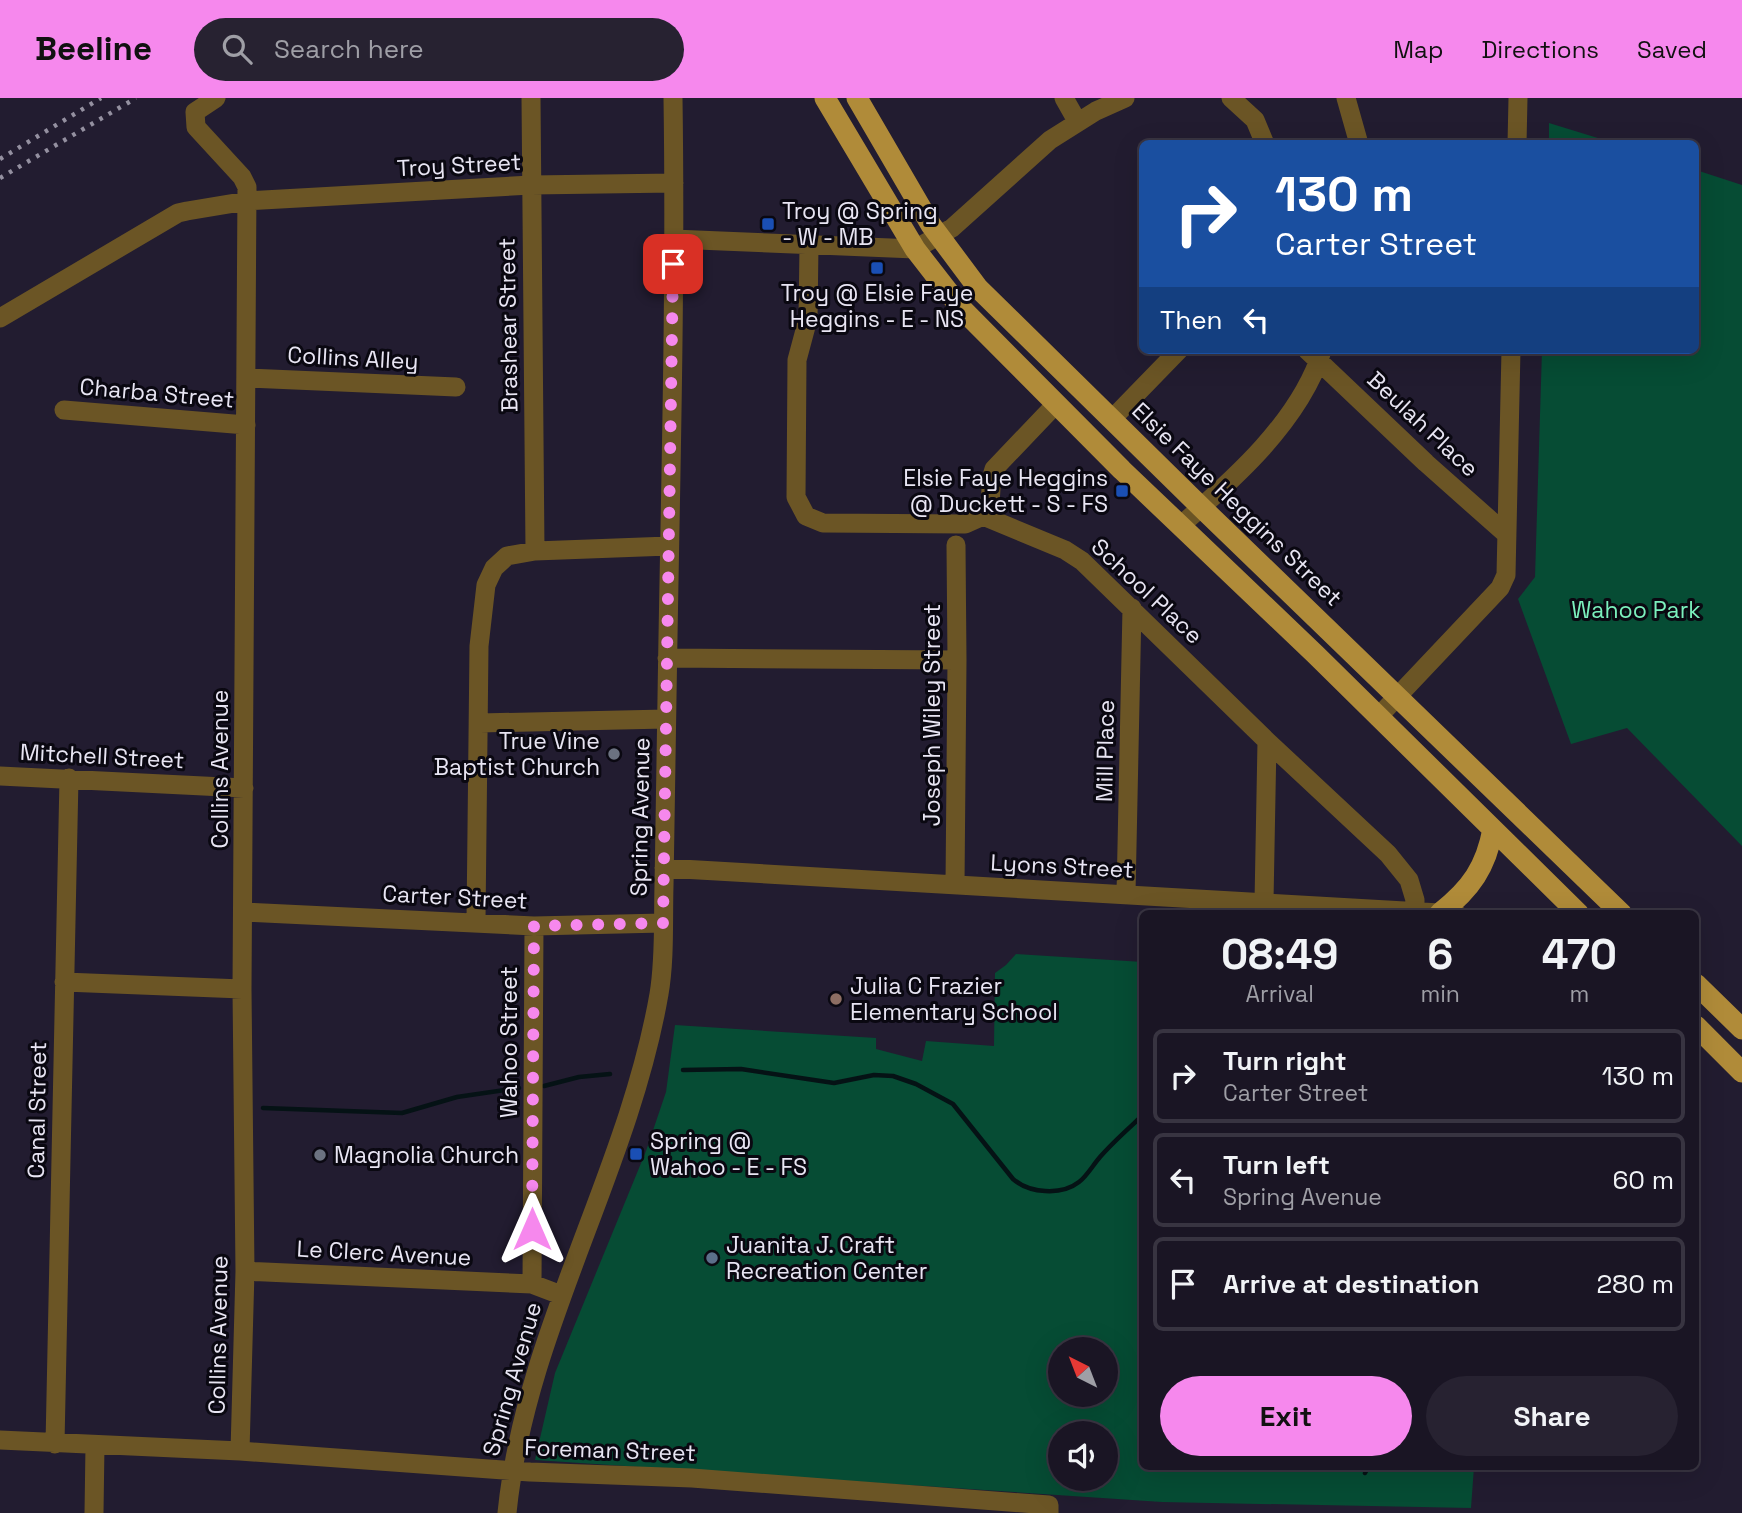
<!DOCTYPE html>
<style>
:root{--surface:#1a1524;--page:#272231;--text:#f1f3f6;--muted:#9f9fa6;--line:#383441;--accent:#f688ed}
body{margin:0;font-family:"Space Grotesk",sans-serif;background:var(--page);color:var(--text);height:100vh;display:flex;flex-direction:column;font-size:26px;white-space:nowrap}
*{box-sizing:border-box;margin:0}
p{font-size:23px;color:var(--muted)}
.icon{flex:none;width:38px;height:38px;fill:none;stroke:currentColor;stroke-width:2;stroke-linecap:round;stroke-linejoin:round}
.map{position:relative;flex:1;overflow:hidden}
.panel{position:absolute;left:1139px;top:812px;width:560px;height:560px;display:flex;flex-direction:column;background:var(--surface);border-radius:10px;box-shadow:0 7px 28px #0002,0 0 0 2px var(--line)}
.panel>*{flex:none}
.hud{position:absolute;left:1139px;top:42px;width:560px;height:214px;border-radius:10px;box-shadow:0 7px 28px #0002,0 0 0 2px var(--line);background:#1a4fa0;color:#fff;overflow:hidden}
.needle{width:46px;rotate:318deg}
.controls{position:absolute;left:1048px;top:1239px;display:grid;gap:14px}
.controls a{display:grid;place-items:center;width:70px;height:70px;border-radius:50%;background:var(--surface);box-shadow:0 7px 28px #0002,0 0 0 2px var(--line);font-size:35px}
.pin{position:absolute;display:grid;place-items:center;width:60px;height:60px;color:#fff;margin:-30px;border-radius:14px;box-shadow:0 4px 10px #0006}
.me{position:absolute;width:77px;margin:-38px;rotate:0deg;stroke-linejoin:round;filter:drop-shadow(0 0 5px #0008)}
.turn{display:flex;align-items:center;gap:24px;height:147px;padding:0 21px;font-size:32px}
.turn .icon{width:91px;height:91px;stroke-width:2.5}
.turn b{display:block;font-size:49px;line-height:60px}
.then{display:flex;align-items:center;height:66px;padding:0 21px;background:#0003;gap:14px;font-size:26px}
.eta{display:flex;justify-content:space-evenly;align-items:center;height:119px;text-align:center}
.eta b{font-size:42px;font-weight:600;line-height:49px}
.action{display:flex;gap:14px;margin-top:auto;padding:14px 21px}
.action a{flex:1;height:80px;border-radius:42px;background:var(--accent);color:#111;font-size:28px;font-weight:600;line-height:80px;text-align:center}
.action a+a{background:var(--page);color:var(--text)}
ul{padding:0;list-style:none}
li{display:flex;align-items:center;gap:21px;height:94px;margin:0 14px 10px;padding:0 7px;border:4px solid var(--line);border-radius:10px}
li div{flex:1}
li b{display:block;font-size:26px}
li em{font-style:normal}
header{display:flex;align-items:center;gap:42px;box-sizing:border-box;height:98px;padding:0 35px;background:var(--accent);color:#111}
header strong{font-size:33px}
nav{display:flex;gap:38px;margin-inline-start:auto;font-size:24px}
.search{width:490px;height:63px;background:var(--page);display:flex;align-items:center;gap:18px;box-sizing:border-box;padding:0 24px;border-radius:38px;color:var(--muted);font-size:26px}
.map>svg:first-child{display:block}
.green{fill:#064c34;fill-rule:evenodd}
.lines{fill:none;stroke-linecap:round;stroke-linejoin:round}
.stream{stroke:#051215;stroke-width:4.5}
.minor{stroke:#6b5525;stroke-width:19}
.major{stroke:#b08b39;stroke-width:21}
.rail{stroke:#9490a0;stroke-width:4.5;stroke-dasharray:3.5 7;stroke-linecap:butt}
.route{stroke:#f688ed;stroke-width:12;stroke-dasharray:0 21.6}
.transit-dot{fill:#1a4fb4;stroke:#0a0811;stroke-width:2.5}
.worship-dot{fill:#6b7280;stroke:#0a0811;stroke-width:2.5}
.education-dot{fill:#8d6e63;stroke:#0a0811;stroke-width:2.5}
.service-dot{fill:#5c6f8a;stroke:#0a0811;stroke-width:2.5}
.labels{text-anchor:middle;stroke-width:6;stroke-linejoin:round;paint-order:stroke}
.street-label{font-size:23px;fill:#e8e5f3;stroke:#0a0811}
.poi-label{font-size:23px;fill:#e8e5f3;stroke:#0a0811;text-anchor:start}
.park-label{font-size:23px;fill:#7bf0bd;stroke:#0a0811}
</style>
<header>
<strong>Beeline</strong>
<div class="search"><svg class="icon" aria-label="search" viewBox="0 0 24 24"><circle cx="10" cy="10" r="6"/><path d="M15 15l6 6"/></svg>Search here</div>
<nav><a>Map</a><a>Directions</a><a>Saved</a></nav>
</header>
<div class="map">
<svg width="1742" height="1415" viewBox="0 0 1742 1415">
<rect width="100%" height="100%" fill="#221c30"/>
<path class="green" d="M1549,25l65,20h-65z
M1696,72l46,15v661l-115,-118 -56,16 -53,-145 17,-22 7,-227h154z
M1016,856l127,8v504l331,1 -3,41 -309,-6 -627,-42 20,-87 91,-222 20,-59 9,-67 201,13v11l46,12 4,-20 68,5 1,-73 11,-8zM1060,1251h46v46h-46zM1060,1335h46v46h-46z"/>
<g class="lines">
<path class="stream" d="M683,972l58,-1 93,14 40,-8 19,1 23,8 37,20 60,75c16,14 48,17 66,3 8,-6 14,-17 21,-25 13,-15 28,-28 43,-42
M544,988l35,-9 31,-3
M263,1010l139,5 55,-16 62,-9
M1365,1375l4,-7"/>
<path class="minor" d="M216,0l-21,14 1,15 46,50 5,10 -5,802 3,282 -5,180
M531,0l4,453
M1064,0l13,23
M1231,0l24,22 10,24
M1346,0l13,46
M1517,46l1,-46
M673,141l242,10 37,-21 98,-88 46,-29 29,-13
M809,147l-1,74 -11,41 -1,137 10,19 17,7 142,1 18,-8 82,34 17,11 185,180 121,113 21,26 6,20v12
M0,220l178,-105 9,-2 60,-10 284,-16 143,-2
M1307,252l119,113 80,71
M248,280l208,9
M64,312l182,15
M1112,321l67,-69
M983,418c12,-14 5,-31 11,-47l62,-65
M1180,428c54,-47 120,-105 142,-175
M667,560l290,2
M1378,619l122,-129 6,-13 5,-225
M480,625l186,-4
M0,678l244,12
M664,770l793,46
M955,787l2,-225 -1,-115
M1126,796l6,-286
M1264,804l3,-161
M244,814l290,14 129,-3
M476,823l3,-275 7,-61 8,-17 13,-12 28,-5 134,-5
M64,884l178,7
M245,1173l287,13 29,11
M532,1186l2,-358
M0,1342l240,11 290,21 162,6 357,27v8
M55,1346l14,-666
M94,1415l1,-68
M507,1415c18,-182 121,-340 152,-519 6,-35 4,-73 5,-108 1,-63 2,-125 3,-188 3,-200 9,-400 6,-600"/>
<path class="major" d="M825,0l90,151 45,58 162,163 193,184 264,260
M857,0l74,127 47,63 223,219 421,407
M1440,815c31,-24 46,-46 53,-84
M1696,886l46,45
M1696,928l46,46"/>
<path class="rail" d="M0,61l101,-61
M0,80l136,-80"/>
</g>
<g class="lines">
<path class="route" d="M532,1131l2,-303 129,-3 10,-659"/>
</g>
<g class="transit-dot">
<rect x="761" y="119" width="14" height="14" rx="3.5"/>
<rect x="870" y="163" width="14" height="14" rx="3.5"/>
<rect x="1115" y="386" width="14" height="14" rx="3.5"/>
<rect x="629" y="1049" width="14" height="14" rx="3.5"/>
</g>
<g class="worship-dot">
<circle cx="614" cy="656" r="7"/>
<circle cx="320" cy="1057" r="7"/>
</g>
<circle class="education-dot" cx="836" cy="901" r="7"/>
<circle class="service-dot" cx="712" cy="1160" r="7"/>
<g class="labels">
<g class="street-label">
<text transform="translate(459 67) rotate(-3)" y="8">Troy Street</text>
<text transform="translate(508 227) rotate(-91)" y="8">Brashear Street</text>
<text transform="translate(353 260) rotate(3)" y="8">Collins Alley</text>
<text transform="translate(157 295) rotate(5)" y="8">Charba Street</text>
<text transform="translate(1423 326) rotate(43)" y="8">Beulah Place</text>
<text transform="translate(1237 406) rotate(44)" y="8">Elsie Faye Heggins Street</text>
<text transform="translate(1147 493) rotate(43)" y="8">School Place</text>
<text transform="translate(932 617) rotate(-90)" y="8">Joseph Wiley Street</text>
<text transform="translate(1105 653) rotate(-89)" y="8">Mill Place</text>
<text transform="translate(102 658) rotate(3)" y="8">Mitchell Street</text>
<text transform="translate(220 671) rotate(-90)" y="8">Collins Avenue</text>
<text transform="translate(640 719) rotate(-89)" y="8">Spring Avenue</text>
<text transform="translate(1062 768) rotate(3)" y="8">Lyons Street</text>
<text transform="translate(455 799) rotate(3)" y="8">Carter Street</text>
<text transform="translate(509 944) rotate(-90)" y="8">Wahoo Street</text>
<text transform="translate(37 1012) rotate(-89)" y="8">Canal Street</text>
<text transform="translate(384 1155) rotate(3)" y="8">Le Clerc Avenue</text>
<text transform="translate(218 1237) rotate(-89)" y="8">Collins Avenue</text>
<text transform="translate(512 1281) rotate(-74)" y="8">Spring Avenue</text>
<text transform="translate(610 1352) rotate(2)" y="8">Foreman Street</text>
</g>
<g class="poi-label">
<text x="782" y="121">Troy @ Spring<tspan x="782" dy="26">- W - MB</tspan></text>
<text x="877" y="203" text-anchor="middle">Troy @ Elsie Faye<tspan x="877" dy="26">Heggins - E - NS</tspan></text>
<text x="1108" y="388" text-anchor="end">Elsie Faye Heggins<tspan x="1108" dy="26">@ Duckett - S - FS</tspan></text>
<text x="600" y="651" text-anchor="end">True Vine<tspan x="600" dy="26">Baptist Church</tspan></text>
<text x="850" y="896">Julia C Frazier<tspan x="850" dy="26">Elementary School</tspan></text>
<text x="650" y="1051">Spring @<tspan x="650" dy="26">Wahoo - E - FS</tspan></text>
<text x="334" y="1065">Magnolia Church</text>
<text x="726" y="1155">Juanita J. Craft<tspan x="726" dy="26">Recreation Center</tspan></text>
</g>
<g class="park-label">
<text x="1636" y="520">Wahoo Park</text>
</g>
</g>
</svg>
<div class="controls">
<a><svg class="needle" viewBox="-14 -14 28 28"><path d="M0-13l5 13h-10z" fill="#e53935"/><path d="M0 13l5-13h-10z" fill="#9f9fa6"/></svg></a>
<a><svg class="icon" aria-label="sound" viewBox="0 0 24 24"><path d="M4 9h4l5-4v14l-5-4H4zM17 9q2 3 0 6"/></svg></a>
</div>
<div class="pin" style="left:673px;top:166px;background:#d93025"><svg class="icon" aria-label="arrive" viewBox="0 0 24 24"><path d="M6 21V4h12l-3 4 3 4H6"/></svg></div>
<svg class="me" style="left:532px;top:1131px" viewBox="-20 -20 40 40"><path d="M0-17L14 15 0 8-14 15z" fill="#f688ed" stroke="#fff" stroke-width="4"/></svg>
<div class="hud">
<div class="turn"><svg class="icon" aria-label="right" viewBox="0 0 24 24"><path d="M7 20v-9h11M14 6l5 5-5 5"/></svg><div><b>130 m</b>Carter Street</div></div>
<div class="then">Then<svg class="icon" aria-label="left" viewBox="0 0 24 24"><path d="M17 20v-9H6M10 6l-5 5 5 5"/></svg></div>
</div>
<section class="panel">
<div class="eta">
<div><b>08:49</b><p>Arrival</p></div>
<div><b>6</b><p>min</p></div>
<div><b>470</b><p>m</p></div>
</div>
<ul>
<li><svg class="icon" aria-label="right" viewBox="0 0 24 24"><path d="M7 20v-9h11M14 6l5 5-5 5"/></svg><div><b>Turn right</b><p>Carter Street</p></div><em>130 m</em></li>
<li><svg class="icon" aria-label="left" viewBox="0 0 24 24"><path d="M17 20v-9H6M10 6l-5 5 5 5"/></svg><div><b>Turn left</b><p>Spring Avenue</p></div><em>60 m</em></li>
<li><svg class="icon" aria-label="arrive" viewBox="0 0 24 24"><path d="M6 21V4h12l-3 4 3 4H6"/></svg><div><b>Arrive at destination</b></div><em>280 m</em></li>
</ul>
<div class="action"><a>Exit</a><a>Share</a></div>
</section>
</div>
